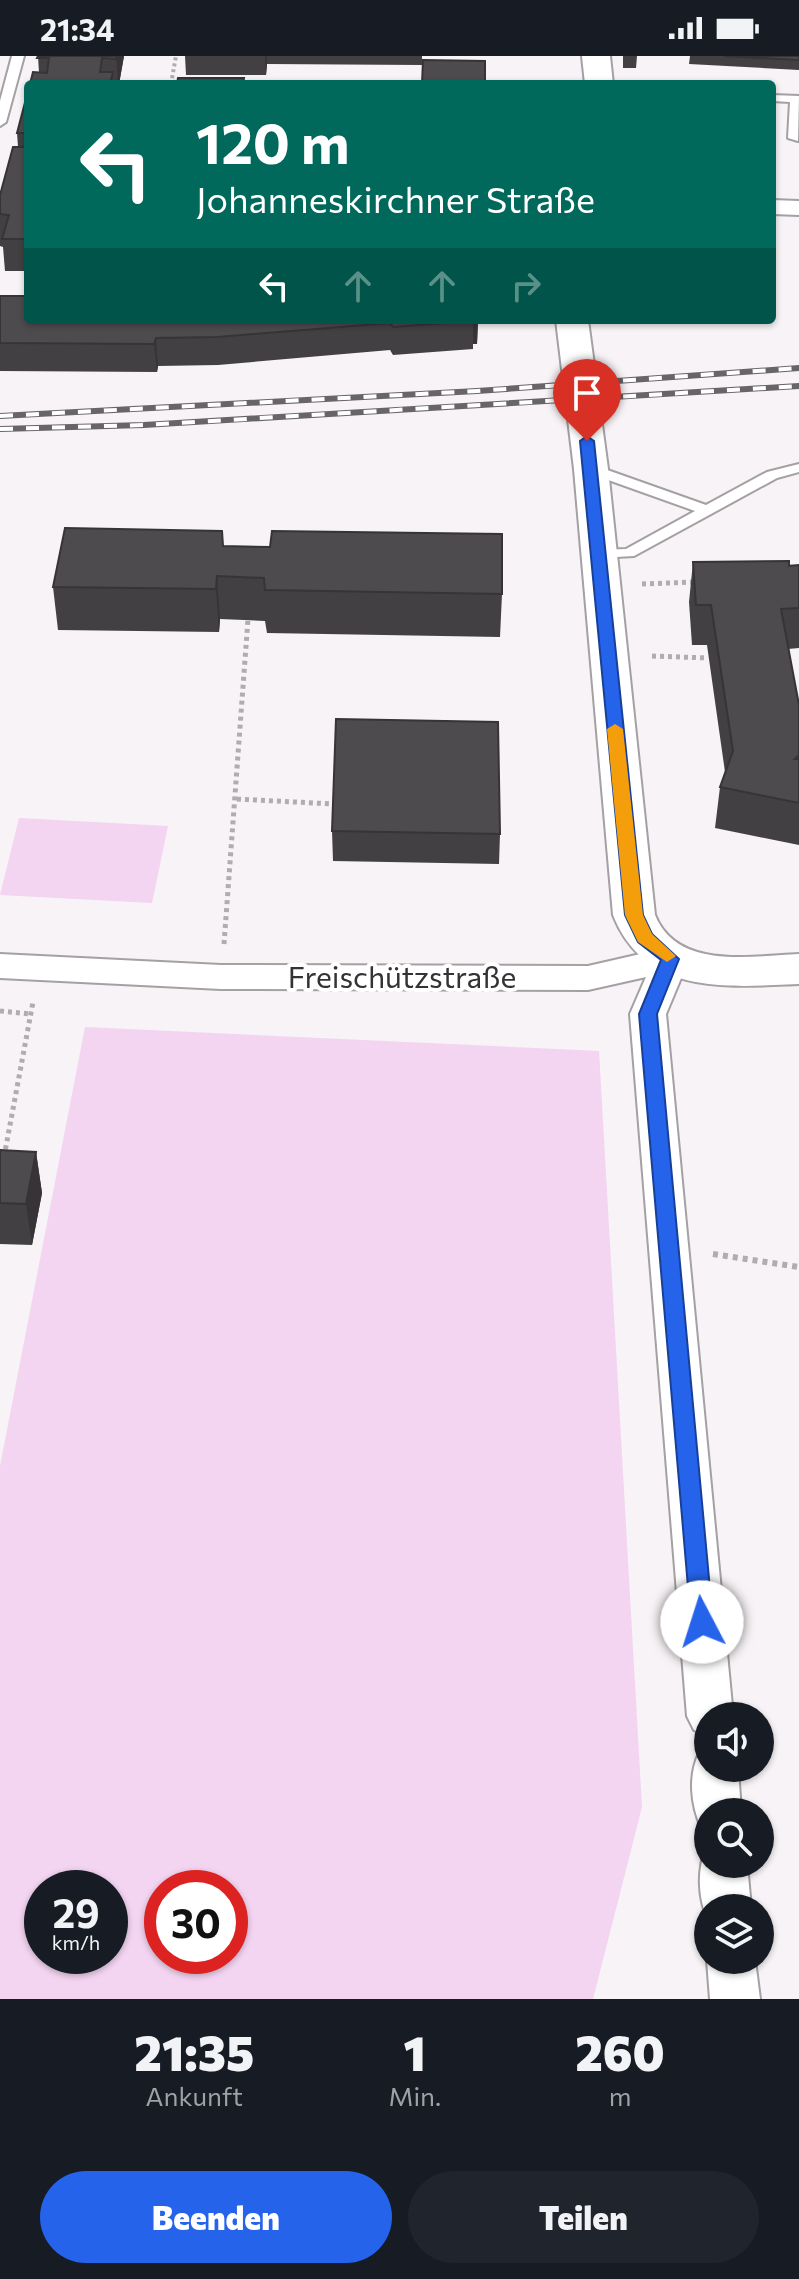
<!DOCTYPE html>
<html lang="de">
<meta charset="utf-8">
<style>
:root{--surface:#171b24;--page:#20242c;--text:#f1f3f6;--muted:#9ea1a6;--accent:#2563eb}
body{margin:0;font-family:Commissioner,sans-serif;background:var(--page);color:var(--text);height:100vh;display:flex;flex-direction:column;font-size:30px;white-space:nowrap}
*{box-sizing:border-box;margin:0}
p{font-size:26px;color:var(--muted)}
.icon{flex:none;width:44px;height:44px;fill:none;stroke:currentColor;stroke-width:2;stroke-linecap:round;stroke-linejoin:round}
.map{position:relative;height:1943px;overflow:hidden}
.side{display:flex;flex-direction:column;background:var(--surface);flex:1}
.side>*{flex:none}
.guide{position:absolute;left:24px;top:24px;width:752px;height:244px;border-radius:8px;box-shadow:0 2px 6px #0004;background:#00695c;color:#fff;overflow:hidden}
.controls{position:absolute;left:694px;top:1646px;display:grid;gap:16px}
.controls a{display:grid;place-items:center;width:80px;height:80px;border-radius:50%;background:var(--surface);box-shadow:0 2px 6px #0004;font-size:40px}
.speed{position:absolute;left:24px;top:1814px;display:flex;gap:16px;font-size:40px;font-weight:700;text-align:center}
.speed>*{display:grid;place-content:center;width:104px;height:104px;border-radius:50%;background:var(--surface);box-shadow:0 2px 6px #0004;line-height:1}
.speed small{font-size:20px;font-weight:400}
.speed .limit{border:12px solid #d22;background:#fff;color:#111}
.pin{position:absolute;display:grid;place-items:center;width:68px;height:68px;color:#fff;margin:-82px -34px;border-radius:50% 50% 50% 0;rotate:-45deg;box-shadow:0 0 8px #0007}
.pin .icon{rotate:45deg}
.me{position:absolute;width:88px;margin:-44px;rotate:355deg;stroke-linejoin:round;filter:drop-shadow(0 0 6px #0008)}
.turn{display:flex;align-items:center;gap:28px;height:168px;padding:0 40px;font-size:36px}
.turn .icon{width:104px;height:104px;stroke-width:2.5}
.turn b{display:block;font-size:56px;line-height:68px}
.lanes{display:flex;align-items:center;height:76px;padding:0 40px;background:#0003;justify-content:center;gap:40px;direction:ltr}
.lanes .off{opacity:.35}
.eta{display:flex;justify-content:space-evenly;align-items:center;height:136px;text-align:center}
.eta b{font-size:48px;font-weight:800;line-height:56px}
.primary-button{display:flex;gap:16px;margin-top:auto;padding:16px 40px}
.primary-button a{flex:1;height:92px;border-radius:48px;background:var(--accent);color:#fff;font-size:32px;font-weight:800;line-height:92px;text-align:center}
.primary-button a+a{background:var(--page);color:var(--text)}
.status{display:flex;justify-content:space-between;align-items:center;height:56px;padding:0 40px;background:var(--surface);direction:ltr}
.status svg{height:22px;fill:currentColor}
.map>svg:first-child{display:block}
.green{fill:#f3d4f1;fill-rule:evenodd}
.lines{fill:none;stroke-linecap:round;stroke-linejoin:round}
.lane-casing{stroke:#a4a0a3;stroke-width:4}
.street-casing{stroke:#a4a0a3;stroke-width:4}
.secondary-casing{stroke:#a4a0a3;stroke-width:4}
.path-far2{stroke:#b0acaf;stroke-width:4;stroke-dasharray:3 3;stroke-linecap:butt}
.path-far1{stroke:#b0acaf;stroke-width:5;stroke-dasharray:4 4;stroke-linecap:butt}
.path{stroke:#b0acaf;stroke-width:6;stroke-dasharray:5 5;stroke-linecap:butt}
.lane{fill:#fff;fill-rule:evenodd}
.street{fill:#fff;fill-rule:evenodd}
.secondary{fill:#fff;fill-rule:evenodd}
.rail-casing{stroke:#686568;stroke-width:6}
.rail{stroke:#fff;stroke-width:4;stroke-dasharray:13;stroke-linecap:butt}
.wall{fill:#434043}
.shaded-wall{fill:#373437}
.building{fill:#4e4b4e;stroke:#373437;stroke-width:2}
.route{fill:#2563eb;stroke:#184099;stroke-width:2}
.slow{fill:#f59e0b}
.labels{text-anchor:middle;stroke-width:8;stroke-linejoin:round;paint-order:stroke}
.street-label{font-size:30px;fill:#343234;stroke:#fff}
</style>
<div class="status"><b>21:34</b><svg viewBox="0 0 49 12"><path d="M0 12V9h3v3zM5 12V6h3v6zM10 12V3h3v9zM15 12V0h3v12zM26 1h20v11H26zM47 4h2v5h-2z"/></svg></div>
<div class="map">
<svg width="799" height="1943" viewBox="0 0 799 1943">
<rect width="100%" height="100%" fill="#f7f3f6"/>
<path class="green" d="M19,762l149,8 -16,77 -152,-8z
M85,971l514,24 43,756 -49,192h-593v-533zM42,1832h68v68h-68zM162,1832h68v68h-68z"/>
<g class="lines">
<g class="lane-casing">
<path id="lane" d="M12,0h12l-18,66 -6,4v-25z
M772,39l27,1 -1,45 -10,-3 2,-36 -18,-1z
M799,408v8l-22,6 -143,78 -36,2 -7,-4 7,-4 28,-1 69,-38 -109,-39v-6h10l110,39 61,-33z"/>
</g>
<g class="street-casing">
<path id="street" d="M772,144l27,1v14l-27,-1z
M671,891l12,3 6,9 -23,55 67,702h-25v20l-14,-6 -7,-14 -57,-702 16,-37 -58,13 -367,-1 -221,-11v-24l221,11 367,1z
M708,1694v18h30l3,44h-33v18l-7,-3c-10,-22 -13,-51 -2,-74z
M706,1792l2,16h39l4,44h-43v12c-10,-22 -11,-50 -2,-72z
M708,1901v3h47l5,39h-50l-3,-39z"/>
</g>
<g class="secondary-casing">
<path id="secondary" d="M582,0h28l3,28h-28z
M556,264h32l20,149 47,446c22,55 96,41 144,39v30c-72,3 -154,12 -186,-69l-39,-446z"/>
</g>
<path class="path-far2" d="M171,28l5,-28"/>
<path class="path-far1" d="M642,528l54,-2
M652,600l56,2
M237,743l96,5
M224,888l24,-325
M0,955l31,3
M4,1101l29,-155"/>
<path class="path" d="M713,1198l86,13"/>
<use href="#lane" class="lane"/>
<use href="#street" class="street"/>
<use href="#secondary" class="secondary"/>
<g class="rail-casing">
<path id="rail" d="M0,360l477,-25 322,-23
M0,373l144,-4 655,-39"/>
</g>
<use href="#rail" class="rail"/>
</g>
<path class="wall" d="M38,0h86l-5,28h-89l9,-11z
M185,0h237v9l-155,-1 -1,11h-80z
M623,0h14l-1,12h-13z
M690,0h109v14l-110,-6z
M28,35v180h-23l-2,-24 -3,-1v-51l18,-48 -1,-14z
M0,240l478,24 -1,24h-4v5l-80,6 -3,-5 -172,15 -60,1 -1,6 -157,-1z
M223,490l279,48 -2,43 -233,-4 -2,-12 -45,-2 -1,13 -161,-2 -5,-43z
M693,506l106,3v83l-11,1 11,56v140l-84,-17 5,-41 5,-15 -18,-127h-15l-3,-43z
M332,775l168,3 -1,30 -166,-3z
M0,1094l36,2 6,41 -10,52 -32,-1z"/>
<path class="shaded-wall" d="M116,0h8l-5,28h-1z
M265,0h2v8l-1,11z
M473,264h5l-1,24h-4z
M156,282l2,28 -1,6 -3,-28z
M217,520l3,43 -1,13 -3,-43z
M36,1096l6,41 -10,52 -6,-41z"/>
<path class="building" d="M38,0h78v3l-14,-1 -2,14h13l-3,12h-80l3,-12 14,1 2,-15h-12z
M724,0h75v4z
M423,4l62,1v23h-63z
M178,22h66l-1,6h-66z
M28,35v42h-11z
M28,82v101h-26l7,-24 -9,-1v-19l13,-48h13z
M0,240h28v24h446v1l-81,6 -3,-4 -173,14 -61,1 -2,6 -154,-1z
M65,472l157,3 1,15 47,1 2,-16 230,3v60l-237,-4 -1,-12 -47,-2 -1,13 -163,-2z
M789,505v5l10,-1v43l-18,1 18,96v50l-4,4h4v44l-79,-16 13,-36 -22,-146h-15l-3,-43z
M336,663l162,3 2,112 -168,-3z
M0,1094l36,2 -10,52 -26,-1z"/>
<path class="route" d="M587,380l7,5 49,474 9,19 27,25 -22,55 56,608 -3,7 -8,3 -8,-3 -3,-7 -52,-608 22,-54 -23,-18 -13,-27 -45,-474z"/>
<path class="slow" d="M615,668l8,5 20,186 9,19 24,22 -9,6 -29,-20 -13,-27 -18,-186z"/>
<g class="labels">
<g class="street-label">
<text x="402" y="932">Freischützstraße</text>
</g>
</g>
</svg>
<div class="controls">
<a><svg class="icon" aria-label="sound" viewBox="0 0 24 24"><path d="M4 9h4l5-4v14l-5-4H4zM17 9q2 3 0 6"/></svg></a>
<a><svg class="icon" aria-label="search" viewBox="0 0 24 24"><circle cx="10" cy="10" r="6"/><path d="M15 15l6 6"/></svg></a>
<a><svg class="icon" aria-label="layers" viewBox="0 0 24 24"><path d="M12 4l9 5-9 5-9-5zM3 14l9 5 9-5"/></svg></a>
</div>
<div class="speed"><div>29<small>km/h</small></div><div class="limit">30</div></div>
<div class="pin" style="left:587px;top:385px;background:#d93025"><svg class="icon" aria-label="arrive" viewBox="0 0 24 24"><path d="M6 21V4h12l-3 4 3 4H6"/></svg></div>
<svg class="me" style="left:702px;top:1566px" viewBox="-20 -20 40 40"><circle r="19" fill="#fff"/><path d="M0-13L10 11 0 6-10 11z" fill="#2563eb"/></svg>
<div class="guide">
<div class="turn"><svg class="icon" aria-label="left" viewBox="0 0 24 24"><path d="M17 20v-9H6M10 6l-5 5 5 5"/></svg><div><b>120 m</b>Johanneskirchner Straße</div></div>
<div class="lanes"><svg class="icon" aria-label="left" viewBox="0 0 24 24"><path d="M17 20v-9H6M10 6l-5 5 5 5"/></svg><svg class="icon off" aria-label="ahead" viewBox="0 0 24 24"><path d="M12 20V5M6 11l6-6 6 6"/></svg><svg class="icon off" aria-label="ahead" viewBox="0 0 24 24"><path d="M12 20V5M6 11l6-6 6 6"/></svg><svg class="icon off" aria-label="right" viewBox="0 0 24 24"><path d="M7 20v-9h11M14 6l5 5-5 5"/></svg></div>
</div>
</div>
<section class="side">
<div class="eta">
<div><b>21:35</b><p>Ankunft</p></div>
<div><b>1</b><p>Min.</p></div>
<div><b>260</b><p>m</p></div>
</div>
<div class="primary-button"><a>Beenden</a><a>Teilen</a></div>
</section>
